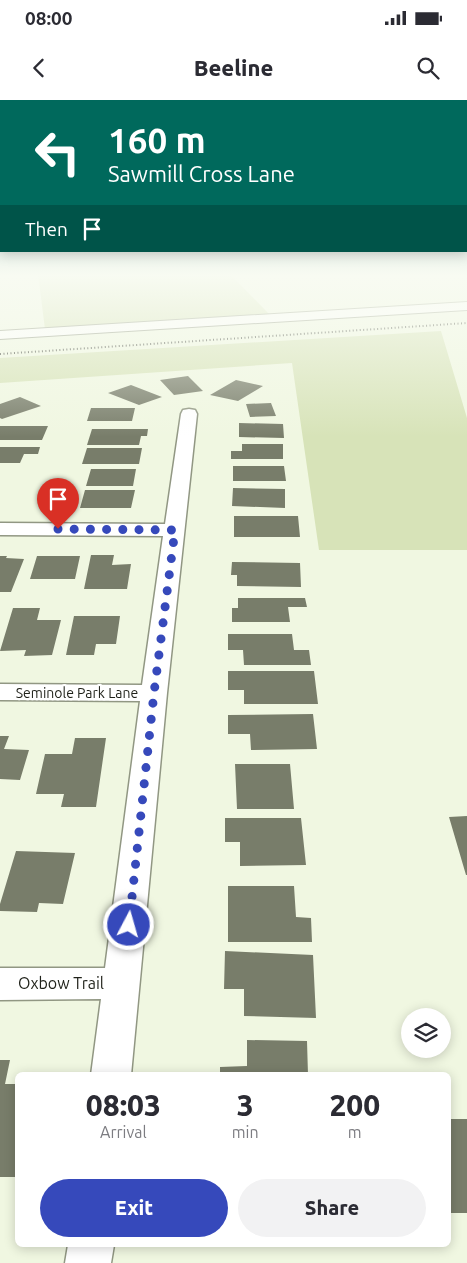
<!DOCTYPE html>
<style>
:root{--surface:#fff;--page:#f2f2f3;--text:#2b2b33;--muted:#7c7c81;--accent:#3649bb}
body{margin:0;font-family:Ubuntu,sans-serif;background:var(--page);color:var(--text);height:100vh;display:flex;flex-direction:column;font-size:19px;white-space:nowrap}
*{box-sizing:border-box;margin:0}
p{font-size:16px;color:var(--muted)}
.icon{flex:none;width:28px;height:28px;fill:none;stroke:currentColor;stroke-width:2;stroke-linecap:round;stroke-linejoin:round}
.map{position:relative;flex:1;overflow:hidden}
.details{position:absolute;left:15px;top:972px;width:436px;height:175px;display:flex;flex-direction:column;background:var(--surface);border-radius:8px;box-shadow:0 2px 12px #0003}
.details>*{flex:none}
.banner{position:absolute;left:0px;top:0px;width:468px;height:152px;box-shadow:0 2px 12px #0003;background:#00695c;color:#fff;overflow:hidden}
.buttons{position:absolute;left:401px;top:908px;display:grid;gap:10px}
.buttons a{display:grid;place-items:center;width:50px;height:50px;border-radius:50%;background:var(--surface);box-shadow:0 2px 12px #0003;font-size:25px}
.pin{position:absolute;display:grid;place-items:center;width:42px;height:42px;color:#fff;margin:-51px -21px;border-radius:50% 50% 50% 0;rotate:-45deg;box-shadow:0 0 5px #0007}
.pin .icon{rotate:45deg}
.me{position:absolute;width:55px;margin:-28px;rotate:6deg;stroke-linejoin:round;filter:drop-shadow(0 0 4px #0008)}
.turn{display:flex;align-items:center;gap:18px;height:105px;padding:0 25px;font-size:22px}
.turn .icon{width:65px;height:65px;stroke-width:2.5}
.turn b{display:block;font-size:35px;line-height:42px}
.then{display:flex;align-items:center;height:48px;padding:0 25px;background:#0003;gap:10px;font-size:19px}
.eta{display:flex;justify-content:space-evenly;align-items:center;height:85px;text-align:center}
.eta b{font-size:30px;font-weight:800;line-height:35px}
.action{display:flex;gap:10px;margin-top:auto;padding:10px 25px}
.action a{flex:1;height:58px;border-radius:30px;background:var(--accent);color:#fff;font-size:20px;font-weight:800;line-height:58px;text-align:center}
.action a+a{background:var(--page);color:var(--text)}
.status{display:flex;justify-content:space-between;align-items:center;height:35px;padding:0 25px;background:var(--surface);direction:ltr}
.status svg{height:14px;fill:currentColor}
header{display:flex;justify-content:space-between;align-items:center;height:65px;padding:0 25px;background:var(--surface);font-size:22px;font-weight:800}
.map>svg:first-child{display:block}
.green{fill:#d7e3b8}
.building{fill:#787d6a}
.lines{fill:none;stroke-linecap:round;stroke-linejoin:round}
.street-casing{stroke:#919783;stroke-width:3}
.secondary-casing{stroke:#919783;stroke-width:2}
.street{fill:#fff;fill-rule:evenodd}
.secondary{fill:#fff;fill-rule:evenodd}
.rail{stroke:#45483e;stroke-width:2;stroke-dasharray:1 2.5;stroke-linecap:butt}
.route{stroke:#3649bb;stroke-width:9;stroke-dasharray:0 16.2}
.labels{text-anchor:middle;stroke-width:4.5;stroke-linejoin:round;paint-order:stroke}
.street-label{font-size:14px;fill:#1f2119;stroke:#fff}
.near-street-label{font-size:16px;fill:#1f2119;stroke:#fff}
</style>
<div class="status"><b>08:00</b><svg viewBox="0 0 49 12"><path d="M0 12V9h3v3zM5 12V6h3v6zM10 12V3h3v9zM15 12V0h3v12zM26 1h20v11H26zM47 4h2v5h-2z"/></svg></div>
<header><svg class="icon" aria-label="back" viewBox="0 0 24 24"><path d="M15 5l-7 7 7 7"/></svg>Beeline<svg class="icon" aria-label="search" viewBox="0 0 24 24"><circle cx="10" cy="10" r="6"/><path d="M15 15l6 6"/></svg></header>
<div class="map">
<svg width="467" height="1163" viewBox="0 0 467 1163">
<rect width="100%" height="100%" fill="#f0f7e1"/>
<path class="green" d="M38,174h192l39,40 -224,15z
M441,231l26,87v132h-148l-27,-187 -292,20v-25z"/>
<path class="building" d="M188,276l15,15 -29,4 -14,-15z
M236,280l27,6 -25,15 -28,-6z
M131,285l31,12 -23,8 -31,-12z
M20,297l21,9 -39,13 -2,-1v-14z
M271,303l5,13 -26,1 -4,-13z
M91,308h44l-3,13h-45z
M239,323l44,1 1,14 -45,-1z
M0,326h48l-6,14h-42z
M92,329h56l-1,7h-6l-2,9h-52z
M242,344h41v15h-52v-8h11z
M0,347h40l-2,7h-14l-4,9h-20z
M87,348h55l-3,16h-57z
M233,366h51l2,15h-53z
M91,369h45l-3,17h-47z
M233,388l52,1v19l-53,-2z
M85,390h50l-4,18h-51z
M234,416h64l2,21h-66z
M91,455h23l-2,10 19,-1 -4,25h-43z
M0,456h7l-1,2 18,1 -13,33h-11z
M37,456h43l-5,23h-45z
M232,462l68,1 1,24 -64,-1v-11h-6z
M238,498h67l2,9h-19l2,15h-58v-14h6z
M13,508h27l-3,12h24l-9,35 -28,1 2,-6 -26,1z
M74,516h46l-4,28h-20l-2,11h-28z
M228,534h64l2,16h15l2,15h-67l-1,-15h-15z
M228,571h86l4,33h-74v-14h-16z
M313,614l4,35 -66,1 -1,-16h-22v-19z
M0,636h9l-5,13 25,1 -9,30 -20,-1z
M75,638h31l-10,69h-35l3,-13h-28l9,-40h27z
M235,664h55l4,45h-57z
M467,716v59h-1l-17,-58z
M225,718h76l5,47 -66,1v-24h-15z
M16,751l59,2 -12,51 -24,-1 -2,9 -37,-1v-7z
M228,786h66l2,31 15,1 1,24h-84z
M225,851l88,4 3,63 -72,-2v-27h-20z
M247,940l60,1 1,34h-88v-8l27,-1z
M0,960h10l-5,24h13v93h-18z
M449,1019h18v94h-18z"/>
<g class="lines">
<g class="street-casing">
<path id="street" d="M189,309l6,1 2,4 -30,279 -36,382h-40l10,-76 -101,1v-32h105l35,-267 -140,-1v-16l142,1 21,-149 -163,-1v-12l165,1 16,-110 2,-4z
M68,1145h46l-3,18h-46z"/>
</g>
<g class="secondary-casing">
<path id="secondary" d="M467,202v8l-467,29v-8z"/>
</g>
<use href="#street" class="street"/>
<use href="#secondary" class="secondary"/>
<path class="rail" d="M0,254l467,-31"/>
</g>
<linearGradient id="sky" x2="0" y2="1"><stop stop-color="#95bcc0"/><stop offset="0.52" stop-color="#f8fbf2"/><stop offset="1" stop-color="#f8fbf2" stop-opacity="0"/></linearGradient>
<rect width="467" height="337" fill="url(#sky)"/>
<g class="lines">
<path class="route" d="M58,429l117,1 -21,163 -25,232"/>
</g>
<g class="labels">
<g class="street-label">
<text x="77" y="598">Seminole Park Lane</text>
</g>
<g class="near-street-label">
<text x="61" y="889">Oxbow Trail</text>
</g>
</g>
</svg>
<div class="buttons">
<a><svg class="icon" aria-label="layers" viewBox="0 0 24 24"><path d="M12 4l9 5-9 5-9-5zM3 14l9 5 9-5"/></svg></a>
</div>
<div class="pin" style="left:58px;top:429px;background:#d93025"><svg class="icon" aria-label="arrive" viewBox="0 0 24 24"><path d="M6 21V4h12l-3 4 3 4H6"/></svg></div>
<svg class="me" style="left:129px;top:825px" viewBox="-20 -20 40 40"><circle r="17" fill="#3649bb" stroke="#fff" stroke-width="3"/><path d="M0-11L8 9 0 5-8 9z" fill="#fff"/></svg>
<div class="banner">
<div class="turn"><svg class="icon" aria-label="left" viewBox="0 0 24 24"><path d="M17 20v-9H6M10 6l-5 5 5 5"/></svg><div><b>160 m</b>Sawmill Cross Lane</div></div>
<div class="then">Then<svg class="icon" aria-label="arrive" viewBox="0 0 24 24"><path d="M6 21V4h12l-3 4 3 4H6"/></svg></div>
</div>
<section class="details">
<div class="eta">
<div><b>08:03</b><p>Arrival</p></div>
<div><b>3</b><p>min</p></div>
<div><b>200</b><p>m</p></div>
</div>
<div class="action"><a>Exit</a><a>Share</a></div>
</section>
</div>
